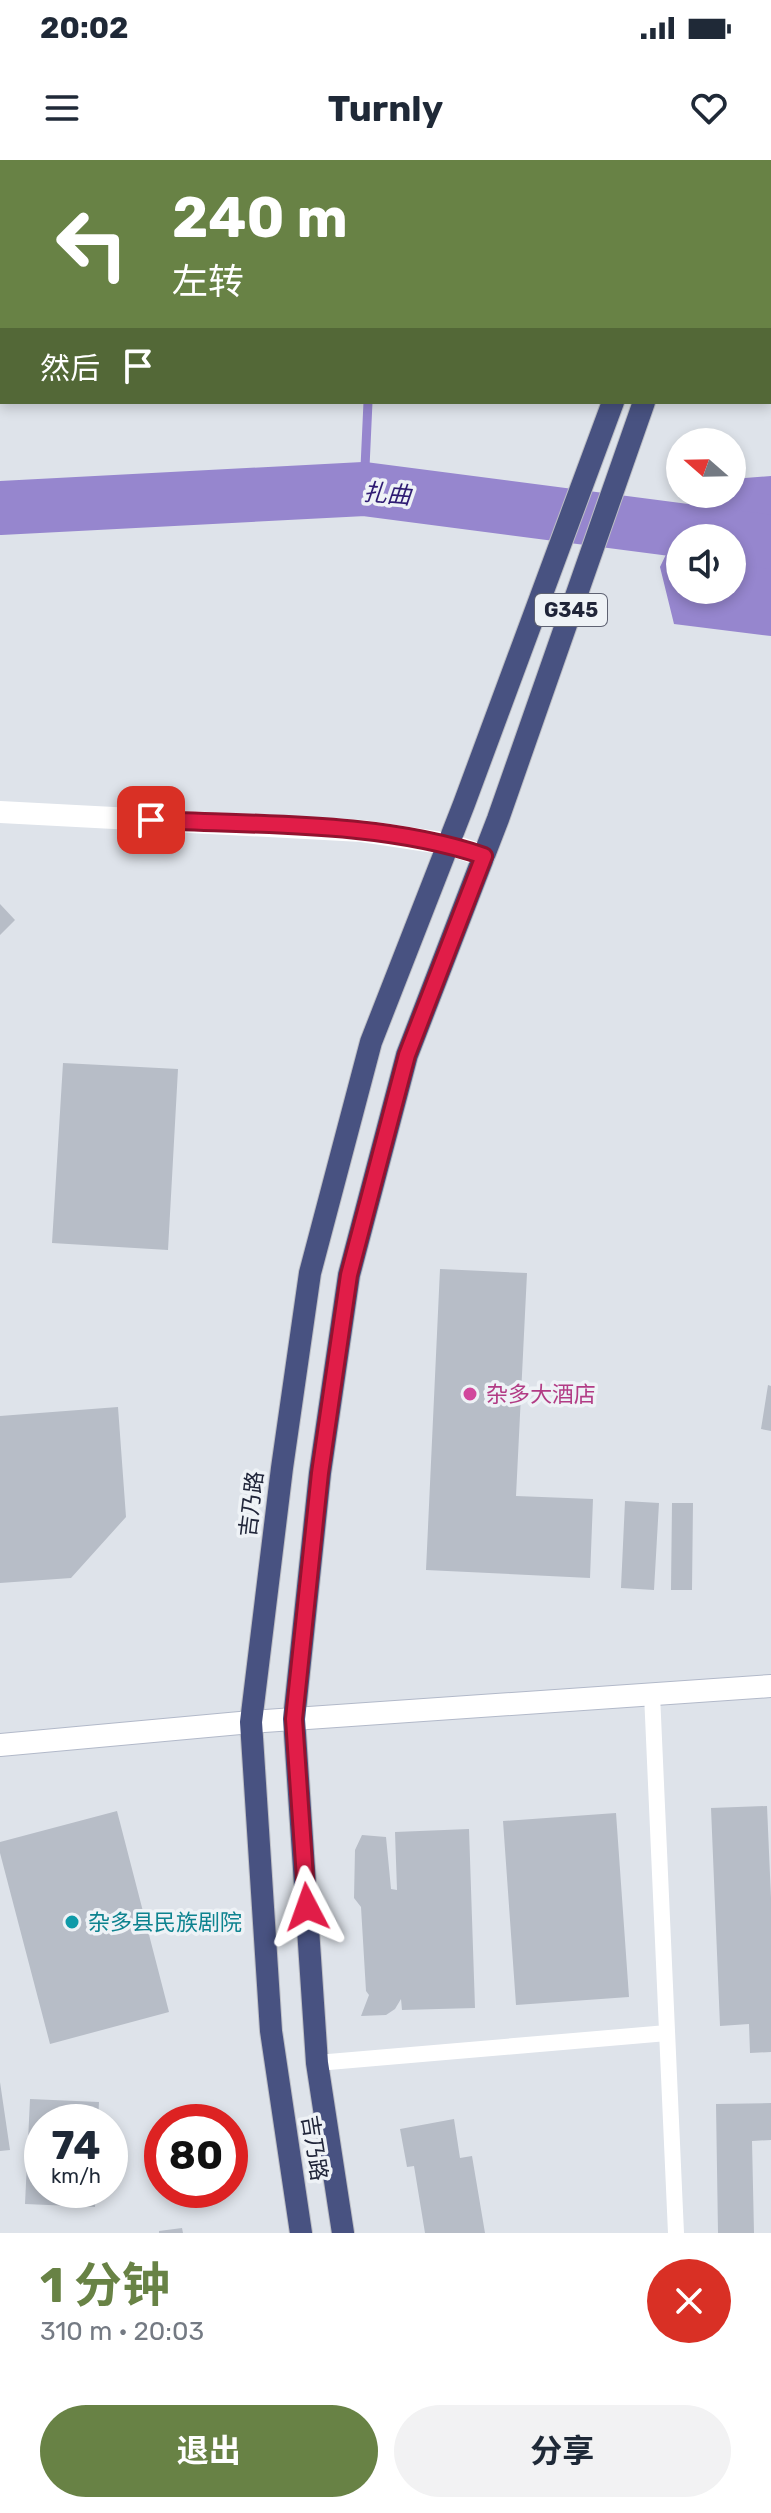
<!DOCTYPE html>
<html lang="zh">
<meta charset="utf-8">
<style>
:root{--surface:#fff;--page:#f2f2f3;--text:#1f2937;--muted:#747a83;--accent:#688245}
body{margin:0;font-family:Rubik,"Noto Sans SC",sans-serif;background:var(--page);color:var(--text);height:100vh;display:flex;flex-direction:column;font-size:30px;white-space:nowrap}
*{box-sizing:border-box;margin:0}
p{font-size:26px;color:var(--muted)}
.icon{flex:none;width:44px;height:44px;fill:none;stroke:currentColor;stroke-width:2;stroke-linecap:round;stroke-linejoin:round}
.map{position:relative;height:2073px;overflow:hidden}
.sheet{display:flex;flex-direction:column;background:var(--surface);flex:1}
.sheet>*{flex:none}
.top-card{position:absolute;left:0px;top:0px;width:772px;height:244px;box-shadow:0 4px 12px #0003;background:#688245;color:#fff;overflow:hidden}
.needle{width:52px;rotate:290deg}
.fabs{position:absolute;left:666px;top:268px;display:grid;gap:16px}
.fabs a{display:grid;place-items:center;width:80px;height:80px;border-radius:50%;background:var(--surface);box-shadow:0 4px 12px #0003;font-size:40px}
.speed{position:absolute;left:24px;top:1944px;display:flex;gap:16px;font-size:40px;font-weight:700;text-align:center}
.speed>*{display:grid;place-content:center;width:104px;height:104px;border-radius:50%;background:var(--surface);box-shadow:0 4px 12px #0003;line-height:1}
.speed small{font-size:20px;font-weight:400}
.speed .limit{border:12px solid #d22;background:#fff;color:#111}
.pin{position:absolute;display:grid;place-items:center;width:68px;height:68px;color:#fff;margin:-34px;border-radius:16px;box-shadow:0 4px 12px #0006}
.me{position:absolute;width:88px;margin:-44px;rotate:356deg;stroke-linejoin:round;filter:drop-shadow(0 0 6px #0008)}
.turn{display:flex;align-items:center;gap:28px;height:168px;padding:0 40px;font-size:36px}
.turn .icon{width:104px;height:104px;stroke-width:2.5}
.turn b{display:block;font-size:56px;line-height:68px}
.then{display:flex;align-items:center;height:76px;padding:0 40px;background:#0003;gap:16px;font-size:30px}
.round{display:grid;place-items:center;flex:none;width:84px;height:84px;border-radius:42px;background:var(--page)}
.summary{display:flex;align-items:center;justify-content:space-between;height:136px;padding:0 40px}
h1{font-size:48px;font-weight:700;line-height:60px;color:var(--accent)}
.primary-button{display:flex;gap:16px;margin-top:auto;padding:16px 40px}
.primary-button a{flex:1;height:92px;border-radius:48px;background:var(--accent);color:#fff;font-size:32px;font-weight:700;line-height:92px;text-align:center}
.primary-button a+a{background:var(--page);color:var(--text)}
.status{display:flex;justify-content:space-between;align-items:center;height:56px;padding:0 40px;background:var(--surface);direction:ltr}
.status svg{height:22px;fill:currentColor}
header{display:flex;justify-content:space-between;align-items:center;height:104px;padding:0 40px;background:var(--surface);font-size:36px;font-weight:700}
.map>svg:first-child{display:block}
.water{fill:#9686ce;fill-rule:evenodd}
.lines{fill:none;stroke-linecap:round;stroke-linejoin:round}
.stream{stroke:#9686ce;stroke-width:9}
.river{stroke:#9686ce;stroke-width:54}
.building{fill:#b7bdc7}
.secondary-casing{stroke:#b2b9c9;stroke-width:24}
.trunk-casing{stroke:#bcbec4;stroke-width:24}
.service{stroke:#fff;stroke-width:16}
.tertiary{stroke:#fff;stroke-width:22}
.secondary{stroke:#fff;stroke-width:22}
.trunk{stroke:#485281;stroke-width:22}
.route-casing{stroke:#92132f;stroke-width:20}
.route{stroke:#e11d48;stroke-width:14}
.hotel-dot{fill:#d1479c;stroke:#eef2f6;stroke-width:3}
.culture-dot{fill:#0f9aa8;stroke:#eef2f6;stroke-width:3}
.labels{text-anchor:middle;stroke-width:7;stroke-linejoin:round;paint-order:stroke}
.shield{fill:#eef2f6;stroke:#5e6272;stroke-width:2}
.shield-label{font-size:20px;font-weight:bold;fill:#202539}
.hotel-label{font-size:22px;fill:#b23c85;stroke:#eef2f6;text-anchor:start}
.street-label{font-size:22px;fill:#202539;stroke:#eef2f6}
.culture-label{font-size:22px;fill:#0d838f;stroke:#eef2f6;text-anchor:start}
.water-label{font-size:24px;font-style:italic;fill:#2f1c73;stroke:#eef2f6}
</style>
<div class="status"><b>20:02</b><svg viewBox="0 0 49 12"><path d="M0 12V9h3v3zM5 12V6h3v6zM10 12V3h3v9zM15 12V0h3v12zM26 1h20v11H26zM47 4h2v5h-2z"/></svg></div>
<header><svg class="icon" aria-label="menu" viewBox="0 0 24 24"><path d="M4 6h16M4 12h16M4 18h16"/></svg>Turnly<svg class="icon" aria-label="heart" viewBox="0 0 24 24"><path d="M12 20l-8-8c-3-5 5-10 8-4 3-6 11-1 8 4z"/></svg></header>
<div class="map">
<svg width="771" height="2073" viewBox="0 0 771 2073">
<rect width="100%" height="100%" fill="#dee3ea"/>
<path class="water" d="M771,316v160l-97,-12 -14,-57 35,-73h37v-15zM680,378h52v52h-52z"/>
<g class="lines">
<path class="stream" d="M381,2v-2
M364,329l4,-87"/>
<path class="river" d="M0,348l364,-19 407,53"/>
</g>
<path class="building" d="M0,744l15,16 -15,15z
M63,903l115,6 -10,181 -116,-7z
M440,1109l87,4 -11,223 77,3 -3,79 -164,-8z
M768,1225l3,1v45l-10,-2z
M118,1247l8,110 -55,61 -71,5v-167z
M625,1341l34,2 -5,87 -33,-2z
M672,1343h21l-1,87h-21z
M767,1646l4,92v154l-21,1 -1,-29 -29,2 -9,-218z
M117,1651l52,201 -119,32 -50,-191v-11z
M616,1653l13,184 -113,8 -13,-184z
M469,1669l6,179 -73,2 -1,-11 -6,10 -9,6 -25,1 8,-21 -3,-4 -5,-84 -7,-9 1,-48 7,-15 24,2 5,52 6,1 -2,-58z
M0,1922l10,68 -10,1z
M30,1939l69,3 -1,20h-56v68h54l-1,17 -70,-3z
M771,1943v37l-19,1 2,92h-36l-2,-129z
M454,1959l6,39 12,-2 13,77h-60l-11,-67 -7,1 -7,-38z
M182,2068l1,5h-24v-2z"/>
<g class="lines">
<g class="secondary-casing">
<path id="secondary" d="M0,1585l251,-23 520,-36"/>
</g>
<g class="trunk-casing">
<path id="trunk" d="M687,2l1,-2
M714,2l1,-2
M301,2073l-30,-202 -20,-309 31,-254 28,-195 61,-231 93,-238 149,-402
M343,2073l-26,-170 -23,-344 26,-246 29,-198 58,-220 91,-236 146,-417"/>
</g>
<path class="service" d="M652,1534l24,539
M317,1903l350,-30"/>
<path class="tertiary" d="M0,652l362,19 86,13 36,12"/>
<use href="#secondary" class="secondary"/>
<use href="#trunk" class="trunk"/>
</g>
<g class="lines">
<g class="route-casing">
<path id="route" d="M151,660c107,5 231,1 333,36l-77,199 -58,220 -29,198 -26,246 13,188"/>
</g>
<use href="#route" class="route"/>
</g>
<circle class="hotel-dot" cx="470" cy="1234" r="8"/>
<circle class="culture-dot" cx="72" cy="1762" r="8"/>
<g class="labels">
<rect class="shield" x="535" y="434" width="72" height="32" rx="6"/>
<g class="shield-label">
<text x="571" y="457">G345</text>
</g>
<g class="hotel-label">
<text x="486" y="1242">杂多大酒店</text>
</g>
<g class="street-label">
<text transform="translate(251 1344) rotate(-83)" y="8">吉乃路</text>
<text transform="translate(315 1988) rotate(81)" y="8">吉乃路</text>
</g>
<g class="culture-label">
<text x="88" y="1770">杂多县民族剧院</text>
</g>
<g class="water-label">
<text transform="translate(387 334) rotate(5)" y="8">扎曲</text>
</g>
</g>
</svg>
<div class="fabs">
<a><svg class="needle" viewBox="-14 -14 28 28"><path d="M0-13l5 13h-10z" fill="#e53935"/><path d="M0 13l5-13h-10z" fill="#747a83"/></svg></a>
<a><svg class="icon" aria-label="sound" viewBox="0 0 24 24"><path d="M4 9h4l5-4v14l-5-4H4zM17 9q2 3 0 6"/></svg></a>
</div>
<div class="speed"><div>74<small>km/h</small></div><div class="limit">80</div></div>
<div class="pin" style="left:151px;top:660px;background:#d93025"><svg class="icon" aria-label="arrive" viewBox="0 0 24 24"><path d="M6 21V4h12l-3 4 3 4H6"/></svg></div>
<svg class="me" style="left:307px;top:1747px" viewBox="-20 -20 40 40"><path d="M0-17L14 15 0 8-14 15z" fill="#e11d48" stroke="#fff" stroke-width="4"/></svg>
<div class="top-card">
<div class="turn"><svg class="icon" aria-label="left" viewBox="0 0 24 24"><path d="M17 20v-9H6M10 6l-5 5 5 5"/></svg><div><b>240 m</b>左转</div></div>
<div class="then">然后<svg class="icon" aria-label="arrive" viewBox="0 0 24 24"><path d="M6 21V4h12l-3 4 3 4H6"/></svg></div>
</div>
</div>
<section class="sheet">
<div class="summary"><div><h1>1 分钟</h1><p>310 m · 20:03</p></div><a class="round" style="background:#d93025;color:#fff"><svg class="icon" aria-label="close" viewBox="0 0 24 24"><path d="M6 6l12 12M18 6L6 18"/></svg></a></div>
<div class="primary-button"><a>退出</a><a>分享</a></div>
</section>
